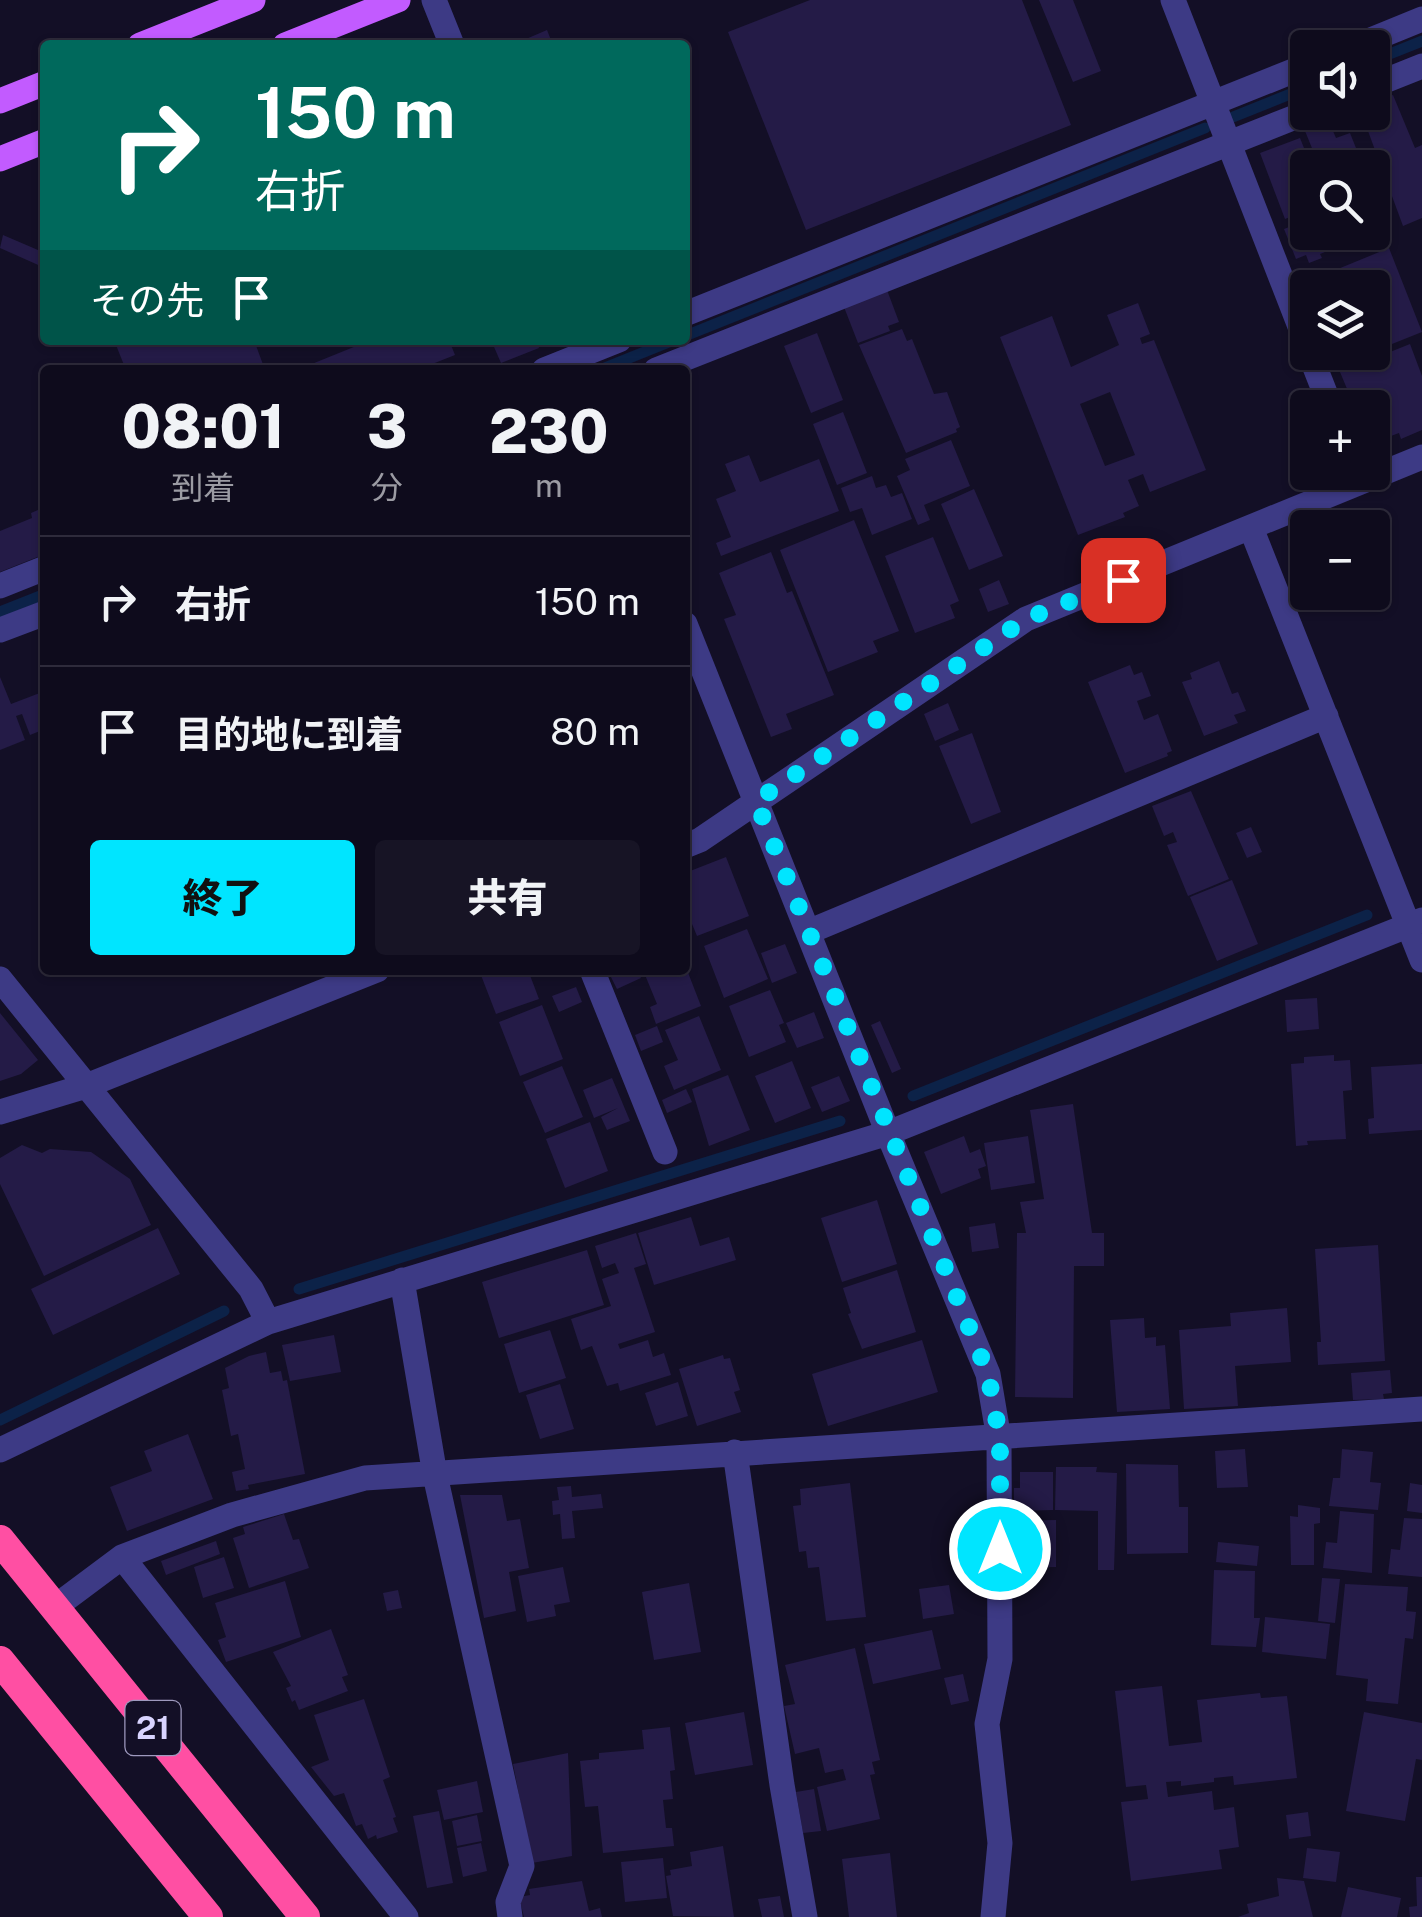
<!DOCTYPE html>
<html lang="ja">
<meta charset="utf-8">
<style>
:root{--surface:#0e0b1c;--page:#171425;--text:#f1f3f6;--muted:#9b9ba3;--line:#2e2b3b;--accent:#00e5ff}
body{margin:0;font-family:"Public Sans","Noto Sans JP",sans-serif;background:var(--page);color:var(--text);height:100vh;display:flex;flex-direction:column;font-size:38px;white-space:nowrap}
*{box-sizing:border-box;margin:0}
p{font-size:32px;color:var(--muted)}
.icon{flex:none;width:55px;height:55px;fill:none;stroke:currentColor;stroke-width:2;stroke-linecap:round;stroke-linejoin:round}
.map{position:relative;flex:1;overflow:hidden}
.details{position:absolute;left:40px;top:365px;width:650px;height:610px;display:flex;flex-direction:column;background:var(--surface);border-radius:10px;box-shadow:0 2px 8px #0004,0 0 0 2px var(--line)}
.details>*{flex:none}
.banner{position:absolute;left:40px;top:40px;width:650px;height:305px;border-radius:10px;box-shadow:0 2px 8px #0004,0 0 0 2px var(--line);background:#00695c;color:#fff;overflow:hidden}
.tools{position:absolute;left:1290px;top:30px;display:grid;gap:20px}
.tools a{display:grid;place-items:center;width:100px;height:100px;border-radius:10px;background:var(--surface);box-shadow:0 2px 8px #0004,0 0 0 2px var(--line);font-size:50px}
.pin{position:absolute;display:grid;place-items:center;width:85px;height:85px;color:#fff;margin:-42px;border-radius:20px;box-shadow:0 5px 15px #0006}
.me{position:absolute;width:110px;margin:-55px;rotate:0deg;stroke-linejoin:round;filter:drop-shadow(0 0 8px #0008)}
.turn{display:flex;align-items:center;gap:35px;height:210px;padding:0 50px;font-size:45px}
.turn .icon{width:130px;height:130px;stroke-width:2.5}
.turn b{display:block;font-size:70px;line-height:85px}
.then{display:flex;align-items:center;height:95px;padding:0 50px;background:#0003;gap:20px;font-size:38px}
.eta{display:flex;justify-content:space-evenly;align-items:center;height:170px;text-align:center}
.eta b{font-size:60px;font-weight:800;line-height:70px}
.button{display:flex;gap:20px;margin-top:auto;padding:20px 50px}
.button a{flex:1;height:115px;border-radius:10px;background:var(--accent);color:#111;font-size:40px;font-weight:800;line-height:115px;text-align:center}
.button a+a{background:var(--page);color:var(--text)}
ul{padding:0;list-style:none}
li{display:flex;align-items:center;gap:30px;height:130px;padding:0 50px;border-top:2px solid var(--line)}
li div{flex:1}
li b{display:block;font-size:38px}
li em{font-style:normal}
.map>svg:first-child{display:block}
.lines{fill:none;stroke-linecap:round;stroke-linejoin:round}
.stream{stroke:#0c2248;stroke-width:11}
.building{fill:#241b47;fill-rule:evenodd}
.minor{stroke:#3d3a85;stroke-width:25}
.major{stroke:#c25bff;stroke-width:25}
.highway{stroke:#ff4fa3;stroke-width:30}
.route{stroke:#00e5ff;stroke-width:18;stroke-dasharray:0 32.4}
.labels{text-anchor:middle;stroke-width:8;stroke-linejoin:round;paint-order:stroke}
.shield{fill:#130f26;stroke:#9e99be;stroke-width:2.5}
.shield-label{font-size:32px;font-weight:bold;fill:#d9d4ff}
</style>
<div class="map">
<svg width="1422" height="1917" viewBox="0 0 1422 1917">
<rect width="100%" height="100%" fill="#130f26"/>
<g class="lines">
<path class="stream" d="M1372,61l50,-20
M1233,117l75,-30
M685,336l520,-208
M602,369l72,-29
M0,612l45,-18
M913,1096l454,-181
M299,1289l541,-168
M0,1420l224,-109"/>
</g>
<path class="building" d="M810,0h212l49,125 -265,105 -78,-198z
M1039,0h34l28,71 -28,11z
M547,30l6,15h-41z
M1393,95l22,53 7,-3v73l-19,8 -42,-114h11v-9z
M1327,117l9,21 14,-5 14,35h-44l-17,-42z
M1300,138l12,30h-4v42l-23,9 -25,-66z
M1377,190l15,35 -72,29 2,4 -13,5 -3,-8 -10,4 -12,-30 24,-9v12h64v-40z
M3,235l42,18v15l-45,-20z
M1389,248l33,84 -50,20v-64h-32l-7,-17z
M887,290l12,32 -11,4 2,5 -32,12 -14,-36z
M1138,303l12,31 -10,4 2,6 12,-4 52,130 -56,22 -7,-18 -15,6 11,26 -16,7 2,4 -47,18 -78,-198 52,-21 19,51 48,-22 -12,-30zM1110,392l25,63 -30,11 -25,-62z
M902,329l5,12 5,-2 22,55 13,-2 13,35 -4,2 1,3 -51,21 -47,-108z
M817,333l26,67 -32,13 -27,-67z
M114,340h140l11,30h-139z
M371,340h78l6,15 -38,15h-120z
M491,340h45l3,8 -38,15z
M1410,344l12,32v54l-21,9 -2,-6 -27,10v-35h-17l-15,-36z
M843,412l24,61 -30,12 -24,-61z
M951,440l19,46 -46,19 6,15 -12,5 -21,-49 13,-6 -5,-11z
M749,455l11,27 59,-23 20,52 -118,45 -5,-13 15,-6 -15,-38 20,-8 -11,-27z
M872,476l4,12 10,-3 5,12 11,-4 10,26 -40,16 -10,-27 -12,4 -9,-24z
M974,489l29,67 -34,14 -28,-66z
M45,507v47l-45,18v-41l32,-13 -1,-5z
M854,520l45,111 -26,10 5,11 -50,20 -48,-122z
M933,537l26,64 -9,4 5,13 -40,15 -30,-77z
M771,552l16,41 5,-2 42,104 -48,19 6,15 -21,8 -47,-118 12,-4 -17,-42z
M999,580l10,24 -21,8 -9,-23z
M1219,661l13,33 6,-2 8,19 -12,4 4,8 -34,13 -22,-54 10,-3 -2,-6z
M1130,665l4,10 8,-3 9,24 -14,5 7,19 14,-6 14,37 -5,2 1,3 -43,17 -37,-91z
M0,677l11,27 34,-13v38l-15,6 -8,-21 -6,2 9,24 -25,10z
M948,703l11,27 -24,11 -11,-27z
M972,733l29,79 -30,12 -32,-78z
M1191,791l38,88 -41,17 -21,-51 10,-3 -4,-10 -9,4 -12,-30z
M1251,827l11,25 -15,6 -11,-25z
M726,857l23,59 -52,20 -12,-29v-34z
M1232,880l26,64 -41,17 -27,-64z
M747,929l21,50 -44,19 -20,-52z
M785,944l12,29 -25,10 -11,-30z
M479,970h49l11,29 -43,15z
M627,970h10l4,8 -24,11 -6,-12z
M643,970h44l14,36 -45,18 -6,-17 7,-3z
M576,987l6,15 -23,10 -7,-16z
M770,990l14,33 -5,2 7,17 -37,15 -20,-51z
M1317,998l2,31 -32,3 -2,-32z
M542,1005l21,54 -43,17 -21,-54z
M814,1012l10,26 -27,10 -11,-25z
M0,1013l38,47 -17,14 -21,7z
M699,1016l22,54 -47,20 -10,-24 14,-6 -13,-30z
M880,1021l21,48 -9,4 -21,-48z
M657,1026l6,16 -22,9 -6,-16z
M1334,1055v6l16,-1 2,30 -9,1 3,48 -39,2 1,4 -12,1 -5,-82 13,-1v-6z
M792,1061l19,47 -36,15 -20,-47z
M1422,1064v66l-53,4 -1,-15 6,-1 -3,-51z
M562,1066l21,51 -38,16 -22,-51z
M728,1075l22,55 -41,16 -17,-57z
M839,1076l11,25 -28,11 -11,-25z
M612,1078l18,43 -23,9 -6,-13 17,-9 -24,10 -11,-28z
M686,1089l6,13 -25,11 -5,-13z
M1073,1104l19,129h12v33h-30l-1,132 -58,-1 2,-164h9l-6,-31 24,-3 -14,-89z
M590,1122l18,49 -43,17 -19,-49z
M964,1136l6,17 10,-4 6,17 -8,3 3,9 -40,16 -17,-42z
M1028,1136l7,47 -44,7 -7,-47z
M22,1145l20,8 8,-4 41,3 39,27 21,46 -107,51 -44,-92v-26z
M877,1200l20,64 -55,18 -21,-64z
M691,1217l9,29 29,-9 7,23 -82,25 -16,-52z
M995,1223l4,25 -27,4 -3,-25z
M158,1228l22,46 -127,61 -22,-46z
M636,1233l10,31 -12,4 21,64 -37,12 2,5 28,-9 5,17 11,-4 7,22 -51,16 -2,-8 -11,3 -15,-40 -11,4 -10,-31 40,-13 -9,-27 17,-6 -4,-10 -13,5 -7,-22z
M1378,1245l7,116 -67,4 -1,-23h4l-6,-93z
M587,1250l17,55 -105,33 -17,-56z
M897,1270l19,62 -54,17 -14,-35 3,-1 -8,-25z
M1287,1308l4,54 -56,4 3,40 -54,3 -5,-79 52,-4 -1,-13z
M1144,1318l1,20 11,-1v9l9,-1 5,64 -53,3 -7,-92z
M550,1330l16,48 -47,15 -15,-49z
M334,1335l7,37 -51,9 -8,-36z
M922,1340l16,52 -110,34 -16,-52z
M266,1352l4,21 11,-2 2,10 4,-1 18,94 -57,11 1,4 -13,2 -4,-19 13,-3 -7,-35 -7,2 -9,-46 7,-2 -4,-20 24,-12z
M723,1355l1,4 6,-1 10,32 -6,2 7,20 -44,14 -18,-57z
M1390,1370l2,23 -9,1 1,5 -31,1 -2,-27z
M678,1382l10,34 -32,10 -11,-33z
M560,1384l14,45 -34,10 -14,-44z
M188,1434l25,65 -86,32 -17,-44 42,-16 -8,-20z
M1245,1449l3,38 -31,1 -2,-37z
M1342,1449l31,3 -3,30 11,1 -3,27 -49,-4 4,-28h7z
M1126,1464l52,1 1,42h9v46l-61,1z
M1056,1467h41l-1,5 21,1 -3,97h-16v-59l-43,-1z
M1020,1472h33v38l-39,1v-23h6z
M850,1483l16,134 -40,4 -7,-54 -11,1 -2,-17 -7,1 -6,-46 8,-1 -1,-16z
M1410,1483l12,2v28l-15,-2z
M571,1486l1,11 29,-3 2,14 -31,3 3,27 -13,1 -2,-25 -7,1 -1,-14 7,-1 -2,-13z
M460,1495h42l5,26 13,-2 9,49 -20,4 7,39 -32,7z
M1298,1505l22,3v15l-6,1v41h-23l-1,-49 8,1z
M1340,1511l34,3 -2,59 -49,-5 3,-26 11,1z
M284,1514l9,26 6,-1 10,29 -60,20 -16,-50 12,-4 -2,-7z
M1404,1518l18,1v58l-34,-3 3,-25 9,1z
M1056,1520v47l-40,1v-47z
M216,1541l4,13 -54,21 -5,-14z
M1218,1542l41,4 -2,20 -41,-4z
M224,1557l10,31 -31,10 -9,-31z
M563,1567l7,35 -16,3 2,11 -29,6 -9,-46z
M1214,1570l41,1 -1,47h6l-4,29 -45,-2z
M1322,1578l18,1 -5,44 -17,-2z
M285,1581l16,56 -75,25 -8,-22 8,-3 -11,-34z
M689,1583l12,69 -47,8 -12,-68z
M1345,1584l63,3 -2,24 10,1 -3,27 -8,-1 -7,66 -32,-3 2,-22 -32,-4z
M949,1585l5,29 -31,5 -4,-30z
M398,1590l4,18 -15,3 -4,-18z
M1265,1617l65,7 -4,35 -64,-7z
M331,1629l17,46 -6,2 6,14 -49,19 -4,-10 -3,2 -6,-14 5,-2 -18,-34z
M932,1630l9,39 -68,15 -9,-40z
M855,1648l25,112 -8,2 3,12 -5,1 10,44 -53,12 -10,-44 29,-7 -3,-11 -18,4 -6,-25 -24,6 -11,-48 11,-2 -10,-39z
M963,1674l6,27 -18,4 -7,-27z
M1162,1686l7,60 33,-4 -5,-42 63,-7 1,5 26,-2 10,82 -63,7 -1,-9 -19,2v4l-33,4v-5l-15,1 2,15 44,-6 2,19 20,-3 5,40 -20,3 3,19 -91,12 -10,-79 27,-3 -2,-14 -20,2 -11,-96z
M364,1699l26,78 -7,3 13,37 -3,1 5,14 -21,7 -1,-4 -8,4 -6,-15 -6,2 -12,-33 -10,3 -23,-29 18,-7 -15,-45z
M744,1712l9,53 -58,10 -10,-52z
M1364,1712l58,11v37l-6,-1 -11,62 -59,-10z
M670,1727l5,43 -5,1 3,28 -10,1 3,28h6l2,18 -71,7 -5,-47 -13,1 -5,-46 19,-2v-6l45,-4 -2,-19z
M568,1753l4,103 -40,7 -19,-99z
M477,1781l6,31 -39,8 -7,-30z
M814,1789l7,42 -18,2 -7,-41z
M439,1811l14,72 -26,5 -14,-72z
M1308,1812l3,24 -22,3 -3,-24z
M477,1815l5,26 -25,5 -5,-25z
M481,1843l6,28 -24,6 -6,-29z
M723,1846l11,71 -61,-1 -7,-40 5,-1 -1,-5 22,-4 -2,-14z
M1307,1848l33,4 -4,30 -33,-4z
M890,1853l7,64h-48l-7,-58z
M663,1858l4,40 -42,4 -4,-40z
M1416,1877h6v40h-12l-1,-10 8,-1z
M1277,1878l27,3 9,36h-75l11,-4 -2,-9 32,-8z
M582,1881l7,30 11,-3 2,9h-78l-5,-20 11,-2 -1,-6z
M1348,1887l53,11 -4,19h-56z
M780,1896l4,21h-22l-4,-18z"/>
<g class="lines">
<path class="minor" d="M434,0l18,45
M1173,0l135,347
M1351,48l71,-29
M1372,86l50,-20
M685,314l623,-249
M1309,352l22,56
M544,370l75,-30
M656,370l652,-258
M1251,528l171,432
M0,586l45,-18
M685,624l203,509 100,241 11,65 1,220 -13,65 13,119 -7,74
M0,630l45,-17
M685,846l15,-6 326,-221 396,-162
M808,932l518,-216
M592,970l73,182
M0,979l251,310 17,33
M0,1112l86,-26 291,-116
M402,1280l33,195 87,391 -14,36 2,15
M0,1450l268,-128 620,-189 534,-213
M735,1452l47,333 23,132
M122,1557l284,360
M55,1607l67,-50 110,-42 133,-37 1057,-69"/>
<path class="major" d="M140,45l113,-45
M285,45l113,-45
M0,101l45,-18
M0,159l45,-18"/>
<path class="highway" d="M0,1540l305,377
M0,1661l208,256"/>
</g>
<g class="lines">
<path class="route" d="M1000,1549v-110l-12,-65 -232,-573 270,-182 97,-39"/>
</g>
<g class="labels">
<rect class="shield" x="125.5" y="1701" width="55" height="54" rx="8"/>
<g class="shield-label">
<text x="153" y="1739">21</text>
</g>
</g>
</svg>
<div class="tools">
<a><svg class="icon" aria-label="sound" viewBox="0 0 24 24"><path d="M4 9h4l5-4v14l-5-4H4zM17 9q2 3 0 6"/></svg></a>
<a><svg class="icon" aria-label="search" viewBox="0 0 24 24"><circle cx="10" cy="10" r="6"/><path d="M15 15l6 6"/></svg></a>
<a><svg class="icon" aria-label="layers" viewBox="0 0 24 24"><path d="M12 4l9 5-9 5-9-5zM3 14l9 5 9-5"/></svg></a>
<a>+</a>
<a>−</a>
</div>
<div class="pin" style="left:1123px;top:580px;background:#d93025"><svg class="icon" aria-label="arrive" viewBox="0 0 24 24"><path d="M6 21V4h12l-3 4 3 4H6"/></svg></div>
<svg class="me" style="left:1000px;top:1549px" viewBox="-20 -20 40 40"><circle r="17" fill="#00e5ff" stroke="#fff" stroke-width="3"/><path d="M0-11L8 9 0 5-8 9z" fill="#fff"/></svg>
<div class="banner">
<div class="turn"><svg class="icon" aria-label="right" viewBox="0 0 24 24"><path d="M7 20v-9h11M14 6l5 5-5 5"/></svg><div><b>150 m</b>右折</div></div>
<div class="then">その先<svg class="icon" aria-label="arrive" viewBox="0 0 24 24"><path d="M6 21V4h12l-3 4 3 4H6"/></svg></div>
</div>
<section class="details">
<div class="eta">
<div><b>08:01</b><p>到着</p></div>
<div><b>3</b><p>分</p></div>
<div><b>230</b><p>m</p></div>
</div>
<ul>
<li><svg class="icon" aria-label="right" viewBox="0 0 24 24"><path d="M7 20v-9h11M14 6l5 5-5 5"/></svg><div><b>右折</b></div><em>150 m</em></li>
<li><svg class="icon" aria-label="arrive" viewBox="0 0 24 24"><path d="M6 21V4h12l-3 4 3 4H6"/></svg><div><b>目的地に到着</b></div><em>80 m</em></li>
</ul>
<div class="button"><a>終了</a><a>共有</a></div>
</section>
</div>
